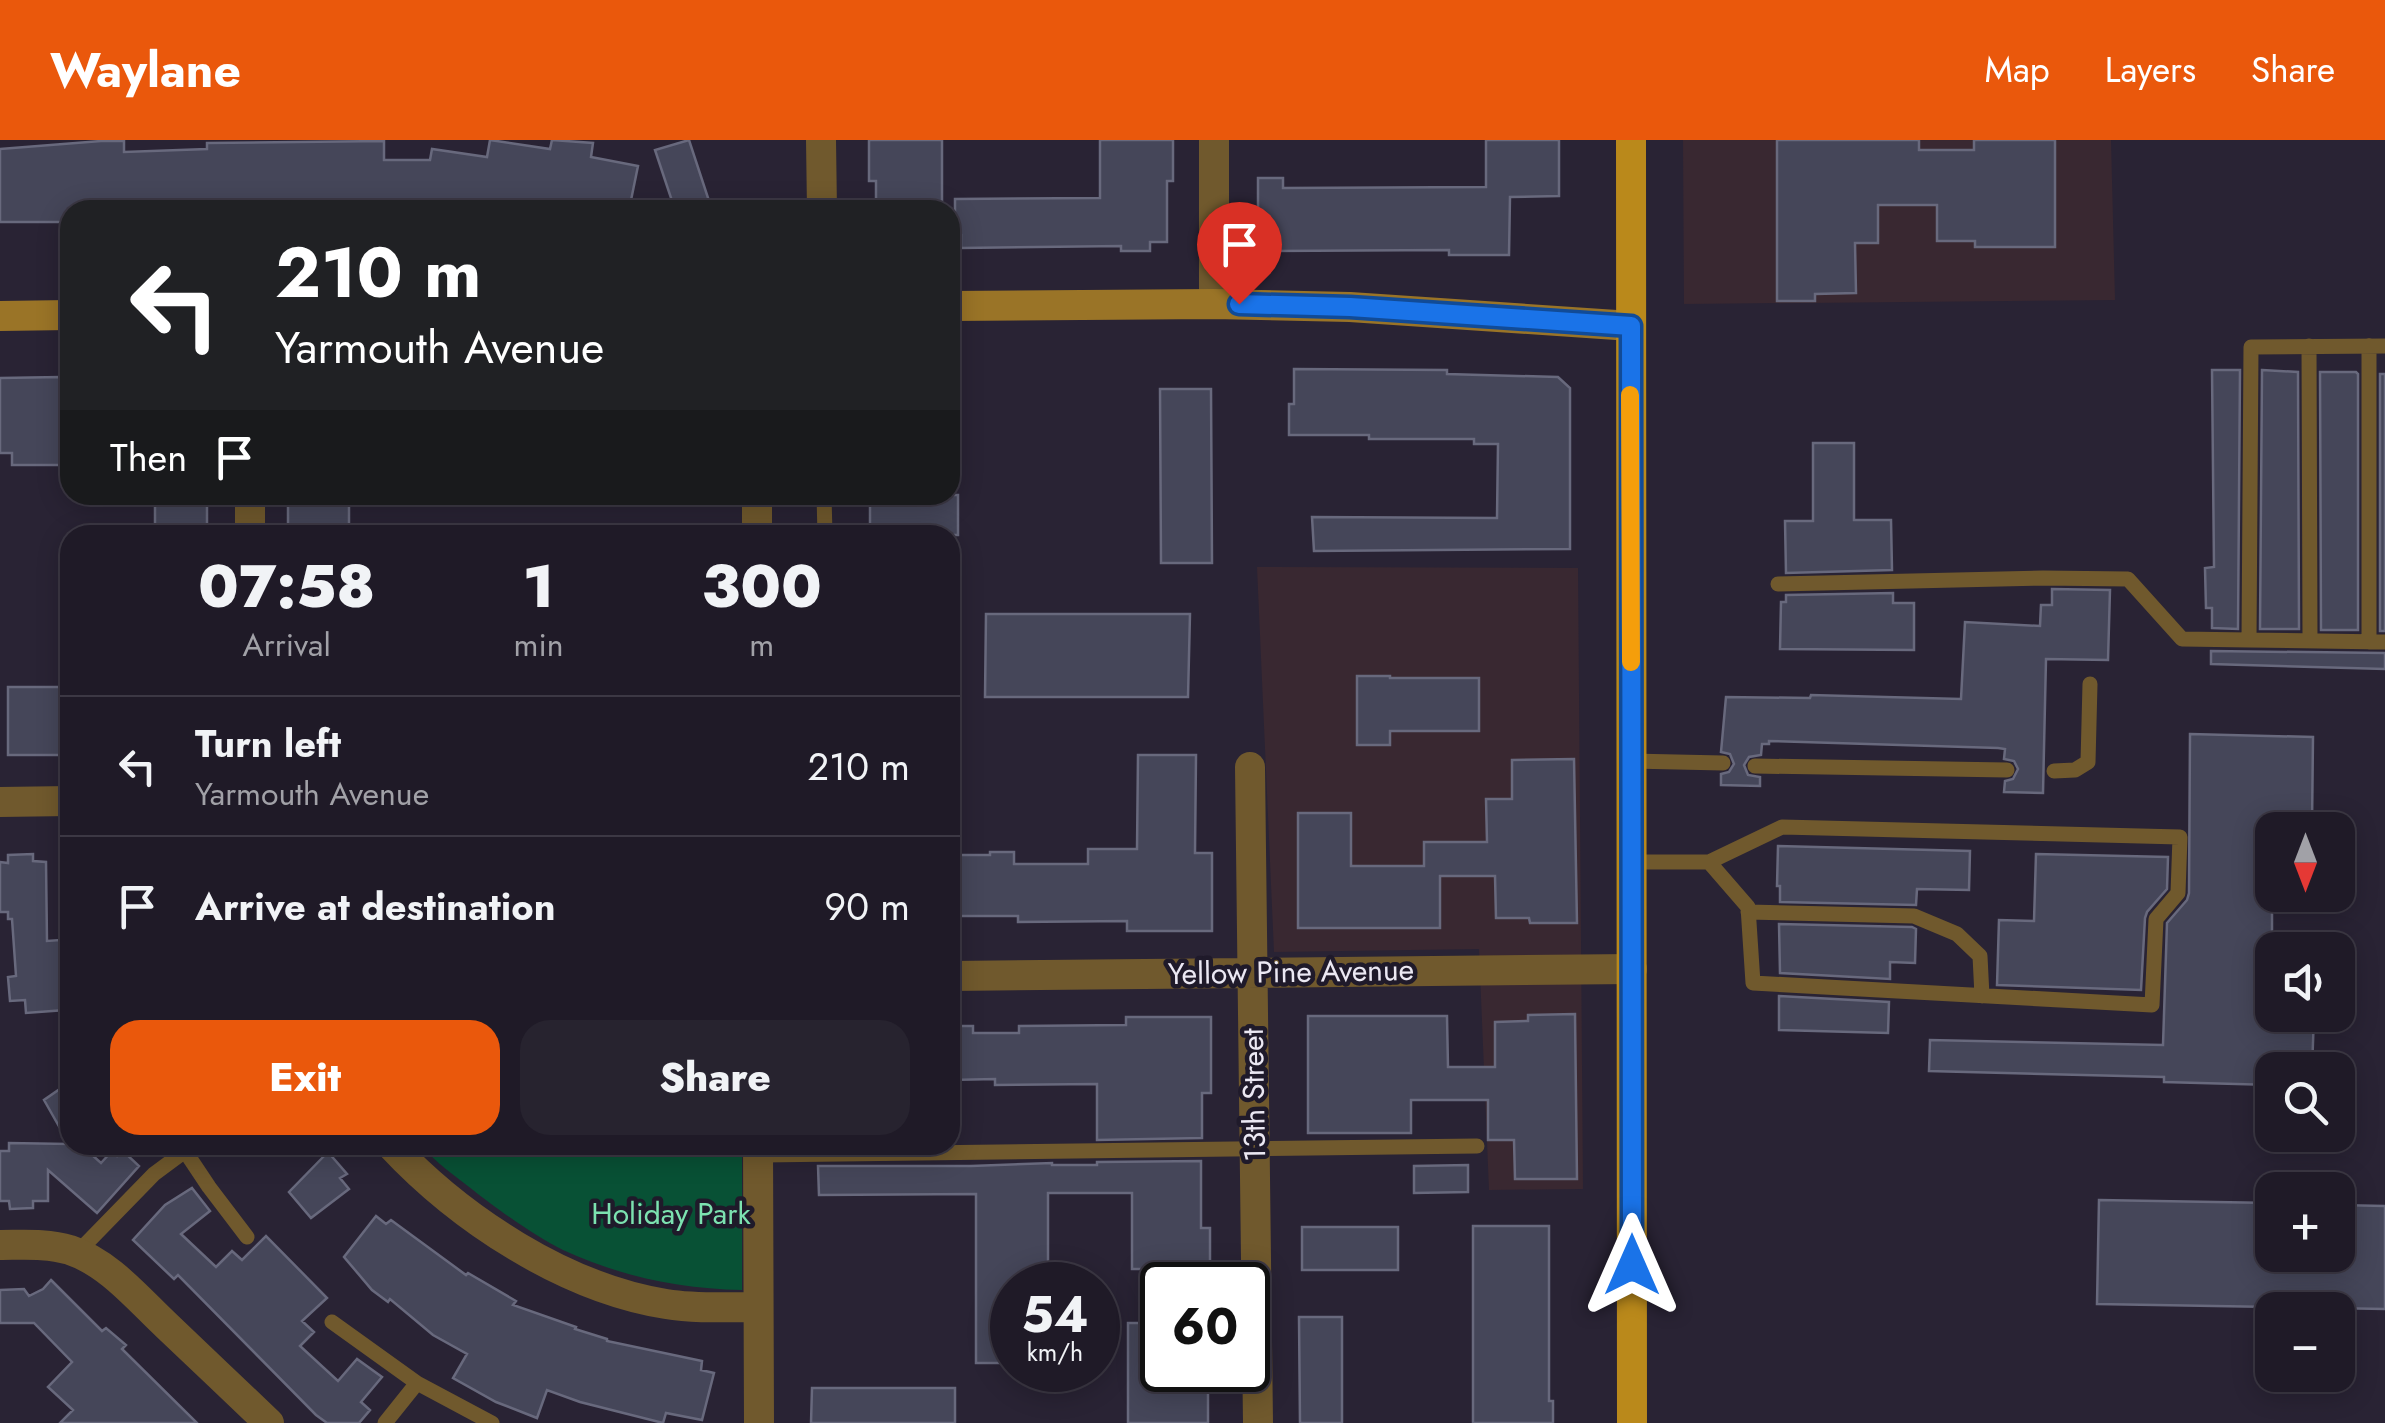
<!DOCTYPE html>
<meta charset="utf-8">
<style>
:root{--surface:#1f1a27;--page:#27232f;--text:#f1f3f6;--muted:#a1a1a7;--line:#3c3844;--accent:#ea580c}
body{margin:0;font-family:Jost,sans-serif;background:var(--page);color:var(--text);height:100vh;display:flex;flex-direction:column;font-size:38px;white-space:nowrap}
*{box-sizing:border-box;margin:0}
p{font-size:32px;color:var(--muted)}
.icon{flex:none;width:55px;height:55px;fill:none;stroke:currentColor;stroke-width:2;stroke-linecap:round;stroke-linejoin:round}
.map{position:relative;flex:1;overflow:hidden}
.details{position:absolute;left:60px;top:385px;width:900px;height:630px;display:flex;flex-direction:column;background:var(--surface);border-radius:30px;box-shadow:0 5px 25px #0003,0 0 0 2px var(--line)}
.details>*{flex:none}
.banner{position:absolute;left:60px;top:60px;width:900px;height:305px;border-radius:30px;box-shadow:0 5px 25px #0003,0 0 0 2px var(--line);background:#202124;color:#fff;overflow:hidden}
.needle{width:65px;rotate:180deg}
.fabs{position:absolute;left:2255px;top:672px;display:grid;gap:20px}
.fabs a{display:grid;place-items:center;width:100px;height:100px;border-radius:20px;background:var(--surface);box-shadow:0 5px 25px #0003,0 0 0 2px var(--line);font-size:50px}
.speed{position:absolute;left:990px;top:1122px;display:flex;gap:20px;font-size:50px;font-weight:700;text-align:center}
.speed>*{display:grid;place-content:center;width:130px;height:130px;border-radius:50%;background:var(--surface);box-shadow:0 5px 25px #0003,0 0 0 2px var(--line);line-height:1}
.speed small{font-size:25px;font-weight:400}
.speed .limit{border:5px solid #111;border-radius:15px;background:#fff;color:#111}
.pin{position:absolute;display:grid;place-items:center;width:85px;height:85px;color:#fff;margin:-102px -42px;border-radius:50% 50% 50% 0;rotate:-45deg;box-shadow:0 0 10px #0007}
.pin .icon{rotate:45deg}
.me{position:absolute;width:110px;margin:-55px;rotate:0deg;stroke-linejoin:round;filter:drop-shadow(0 0 8px #0008)}
.turn{display:flex;align-items:center;gap:35px;height:210px;padding:0 50px;font-size:45px}
.turn .icon{width:130px;height:130px;stroke-width:2.5}
.turn b{display:block;font-size:70px;line-height:85px}
.then{display:flex;align-items:center;height:95px;padding:0 50px;background:#0003;gap:20px;font-size:38px}
.eta{display:flex;justify-content:space-evenly;align-items:center;height:170px;text-align:center}
.eta b{font-size:60px;font-weight:800;line-height:70px}
.button{display:flex;gap:20px;margin-top:auto;padding:20px 50px}
.button a{flex:1;height:115px;border-radius:30px;background:var(--accent);color:#fff;font-size:40px;font-weight:800;line-height:115px;text-align:center}
.button a+a{background:var(--page);color:var(--text)}
ul{padding:0;list-style:none}
li{display:flex;align-items:center;gap:30px;height:140px;padding:0 50px;border-top:2px solid var(--line)}
li div{flex:1}
li b{display:block;font-size:38px}
li em{font-style:normal}
header{display:flex;align-items:center;gap:60px;box-sizing:border-box;height:140px;padding:0 50px;background:var(--accent);color:#fff}
header strong{font-size:48px}
nav{display:flex;gap:55px;margin-inline-start:auto;font-size:35px}
.map>svg:first-child{display:block}
.commercial{fill:#392831}
.green{fill:#085135}
.building{fill:#454659;stroke:#68697d;stroke-width:2.5}
.lines{fill:none;stroke-linecap:round;stroke-linejoin:round}
.lane{stroke:#70592d;stroke-width:15}
.street{stroke:#70592d;stroke-width:30}
.secondary{stroke:#9a7427;stroke-width:30}
.primary{stroke:#ba891b;stroke-width:30}
.route-casing{stroke:#114b97;stroke-width:25}
.route{stroke:#1a73e8;stroke-width:18}
.slow{stroke:#f59e0b;stroke-width:18}
.labels{text-anchor:middle;stroke-width:9;stroke-linejoin:round;paint-order:stroke}
.street-label{font-size:30px;fill:#ebe8f3;stroke:#1f1a2a}
.park-label{font-size:30px;fill:#7ce2b0;stroke:#1f1a2a}
</style>
<header>
<strong>Waylane</strong>
<nav><a>Map</a><a>Layers</a><a>Share</a></nav>
</header>
<div class="map">
<svg width="2385" height="1283" viewBox="0 0 2385 1283">
<rect width="100%" height="100%" fill="#292334"/>
<path class="commercial" d="M1683,0h428l4,160 -431,4z
M1257,427l321,1 5,621 -94,1 -10,-241 -205,3z"/>
<path class="green" d="M421,1005h321v145c-62,-1 -123,-14 -179,-40 -27,-13 -66,-41 -90,-60 -18,-14 -37,-27 -52,-45z"/>
<path class="building" d="M490,0l60,9 2,-9 41,3 -2,14 47,9 -9,44h-65l-42,-7 -1,7h-451v12h-70v-73l101,-8h23v11l83,-3v-6l177,-2v19h46l2,-11 55,8z
M689,0l23,70h-37l-20,-60z
M869,0h73v70h-66v-29h-7z
M1100,0h73v41h-6v61h-17v9h-29v-5l-160,2v-13h-6v-36l145,-1z
M1486,0h73v56l-49,1 -1,58h-60v-5l-191,1v-73h25v10l203,-1z
M1777,0h142v10h55v-10h81v107h-80v-6h-38v-36h-59v38h-23l1,50 -41,1v7h-38z
M1294,229l153,1v4l111,3 12,11v161l-256,2 -2,-34 185,1 1,-74h-24v-5h-105v-4h-80v-31h5z
M2212,230h28l-2,259 -26,-1v-20h-6l-1,-40 9,-1z
M2262,230l36,2 1,257h-39z
M2320,232h36l2,2v256h-37z
M2380,234h5v257h-5z
M60,237l1,88h-49v-12h-12v-75z
M1160,249h51l1,174h-51z
M1813,303h41v77h37l1,50 -106,3 -1,-52h28z
M155,355h52v40h-52z
M288,355h61v40h-61z
M870,355h88v40h-88z
M2052,449l58,1 -2,70 -62,-1 -3,134 -39,-1 1,-11 8,-2 5,-10 -4,-8 -10,-2 1,-10 -7,-1 -229,-7v3h-7l-1,11 -12,2 -5,8 4,10 12,2v9l-39,-1v-11l8,-2 5,-8 -4,-10 -9,-2 5,-55 84,1 1,-3 150,4 4,-77 75,4 1,-21h11z
M1893,453v10h21v47l-134,-1 1,-47h5v-7z
M986,474h204l-2,83h-203z
M2211,511l174,2v16l-174,-5z
M1357,536h33v2h89v53h-89v14h-33z
M8,547h54v68h-54z
M2190,594l123,3 -1,89 -40,-1v190h42l-2,55h-40v15l-108,-3v-5l-235,-6 1,-31 233,5 4,-122 20,-23 2,-7z
M1138,615h58l-1,98h17v78h-85v-10l-109,1v-6h-68v-49h3v-12h37v-3h24v12h74v-15h49z
M1574,619l3,164h-47l-1,-5h-33l-1,-42h-55v52h-142v-115h53v53h73v-24h63l-1,-43h26v-39z
M1778,706l192,5 -1,39 -52,-1 -1,16 -136,-3v-16h-3z
M33,714v7l13,1 1,79 13,-1 5,70 -39,3 -1,-13 -15,1 -2,-24 8,-1 -4,-57h-4v-7h-8v-50l8,1v-8z
M2036,714l132,3 -1,32 -20,23 -2,6 -4,72 -144,-5 2,-65 35,1z
M1779,784l133,3 4,2 -1,34 -25,-1v17l-110,-6z
M1779,856l110,6 -1,31 -109,-3z
M1575,874l2,165h-62l-1,-39h-26v-40h-77v33h-103v-117h139l1,51h47v-45l33,-1v-6z
M1126,877h85v76h-9v45l-105,2v-56l-102,1v-6l-45,1v-54h23v7h46v-7l107,-1z
M70,942v63h11l20,18 11,-12 5,5 5,-6 17,16 -42,47 -49,-43v31h-15v7l-23,1 -1,-8h-9v-50h9v-8l60,1 -25,-44z
M328,1012l19,22 -7,4 9,11 -38,29 -22,-26z
M1201,1021v67h9v41h-78v-76h-84v92h-36v78h-36v-169l-157,1 -1,-29h153l81,-3v2h45v-3z
M1468,1025v27l-54,1v-27z
M192,1048l18,23 -29,23 35,33 16,-16 10,9 24,-24 61,62 -25,23 12,11 -14,14 38,35 19,-22 25,18 -21,25 9,8 -11,13h-32l-11,-8 -138,-140 -4,4 -41,-39 32,-35z
M2099,1060l173,3v52h66v-50l47,1v103l-288,-5z
M376,1076l10,8 5,-4 75,55 2,-2 48,28 -3,4 63,22 -1,2 32,10v2l95,20 -1,9 13,3 -12,47 -36,-7 -3,10 -83,-21 -33,-12 -10,28 -41,-16 -43,-24 14,-24 -34,-19 -43,-36 -2,3 -16,-12 -28,-33z
M1473,1086h76v175h4v22h-80z
M1302,1087h96v43h-96z
M51,1140l51,51 4,-3 20,17 -4,4 75,74h-137l13,-13 -25,-23 24,-25 -38,-39h-34v-33l24,-1 5,7 14,-7z
M1299,1177h43v106h-42z
M1128,1183h34v47h46v53h-80z
M812,1248h143v35h-144z"/>
<g class="lines">
<path class="lane" d="M2309,206l1,295
M824,355l1,40
M1778,444l265,-6 85,1 54,60 67,1 2,-293 134,-1
M2249,500l136,2
M2369,502v-296
M1631,621l92,2
M1755,626l252,4
M2054,631l21,-1 13,-8 2,-78
M1631,722h78l39,45 5,76 399,22 4,-86 22,-26 2,-56 -398,-10 -73,35
M1748,772l166,4 43,18 23,22 2,40
M181,1005l28,42 38,50
M758,1015l719,-9
M77,1113l77,-79 31,-23
M332,1182l85,61 75,40
M385,1283l32,-40"/>
<path class="street" d="M821,0l1,70
M1214,0v164
M250,355v40
M757,355v40
M1250,627l8,656
M0,662l70,-1
M950,836l682,-7
M391,1005c69,74 174,143 275,159 30,5 62,3 92,3
M758,1005l1,278
M0,1105c23,0 47,-2 70,5 39,13 68,49 97,76 34,32 68,65 102,97"/>
<path class="secondary" d="M950,166l264,-2 136,3 281,19
M0,176l70,-1"/>
<path class="primary" d="M1631,0l1,1283"/>
</g>
<g class="lines">
<g class="route-casing">
<path id="route" d="M1239,164l111,3 281,19 1,939"/>
</g>
<use href="#route" class="route"/>
<path class="slow" d="M1630,255l1,267"/>
</g>
<g class="labels">
<g class="street-label">
<text transform="translate(1291 832) rotate(-1)" y="10">Yellow Pine Avenue</text>
<text transform="translate(1254 955) rotate(-91)" y="10">13th Street</text>
</g>
<g class="park-label">
<text x="671" y="1084">Holiday Park</text>
</g>
</g>
</svg>
<div class="fabs">
<a><svg class="needle" viewBox="-14 -14 28 28"><path d="M0-13l5 13h-10z" fill="#e53935"/><path d="M0 13l5-13h-10z" fill="#a1a1a7"/></svg></a>
<a><svg class="icon" aria-label="sound" viewBox="0 0 24 24"><path d="M4 9h4l5-4v14l-5-4H4zM17 9q2 3 0 6"/></svg></a>
<a><svg class="icon" aria-label="search" viewBox="0 0 24 24"><circle cx="10" cy="10" r="6"/><path d="M15 15l6 6"/></svg></a>
<a>+</a>
<a>−</a>
</div>
<div class="speed"><div>54<small>km/h</small></div><div class="limit">60</div></div>
<div class="pin" style="left:1239px;top:164px;background:#d93025"><svg class="icon" aria-label="arrive" viewBox="0 0 24 24"><path d="M6 21V4h12l-3 4 3 4H6"/></svg></div>
<svg class="me" style="left:1632px;top:1125px" viewBox="-20 -20 40 40"><path d="M0-17L14 15 0 8-14 15z" fill="#1a73e8" stroke="#fff" stroke-width="4"/></svg>
<div class="banner">
<div class="turn"><svg class="icon" aria-label="left" viewBox="0 0 24 24"><path d="M17 20v-9H6M10 6l-5 5 5 5"/></svg><div><b>210 m</b>Yarmouth Avenue</div></div>
<div class="then">Then<svg class="icon" aria-label="arrive" viewBox="0 0 24 24"><path d="M6 21V4h12l-3 4 3 4H6"/></svg></div>
</div>
<section class="details">
<div class="eta">
<div><b>07:58</b><p>Arrival</p></div>
<div><b>1</b><p>min</p></div>
<div><b>300</b><p>m</p></div>
</div>
<ul>
<li><svg class="icon" aria-label="left" viewBox="0 0 24 24"><path d="M17 20v-9H6M10 6l-5 5 5 5"/></svg><div><b>Turn left</b><p>Yarmouth Avenue</p></div><em>210 m</em></li>
<li><svg class="icon" aria-label="arrive" viewBox="0 0 24 24"><path d="M6 21V4h12l-3 4 3 4H6"/></svg><div><b>Arrive at destination</b></div><em>90 m</em></li>
</ul>
<div class="button"><a>Exit</a><a>Share</a></div>
</section>
</div>
